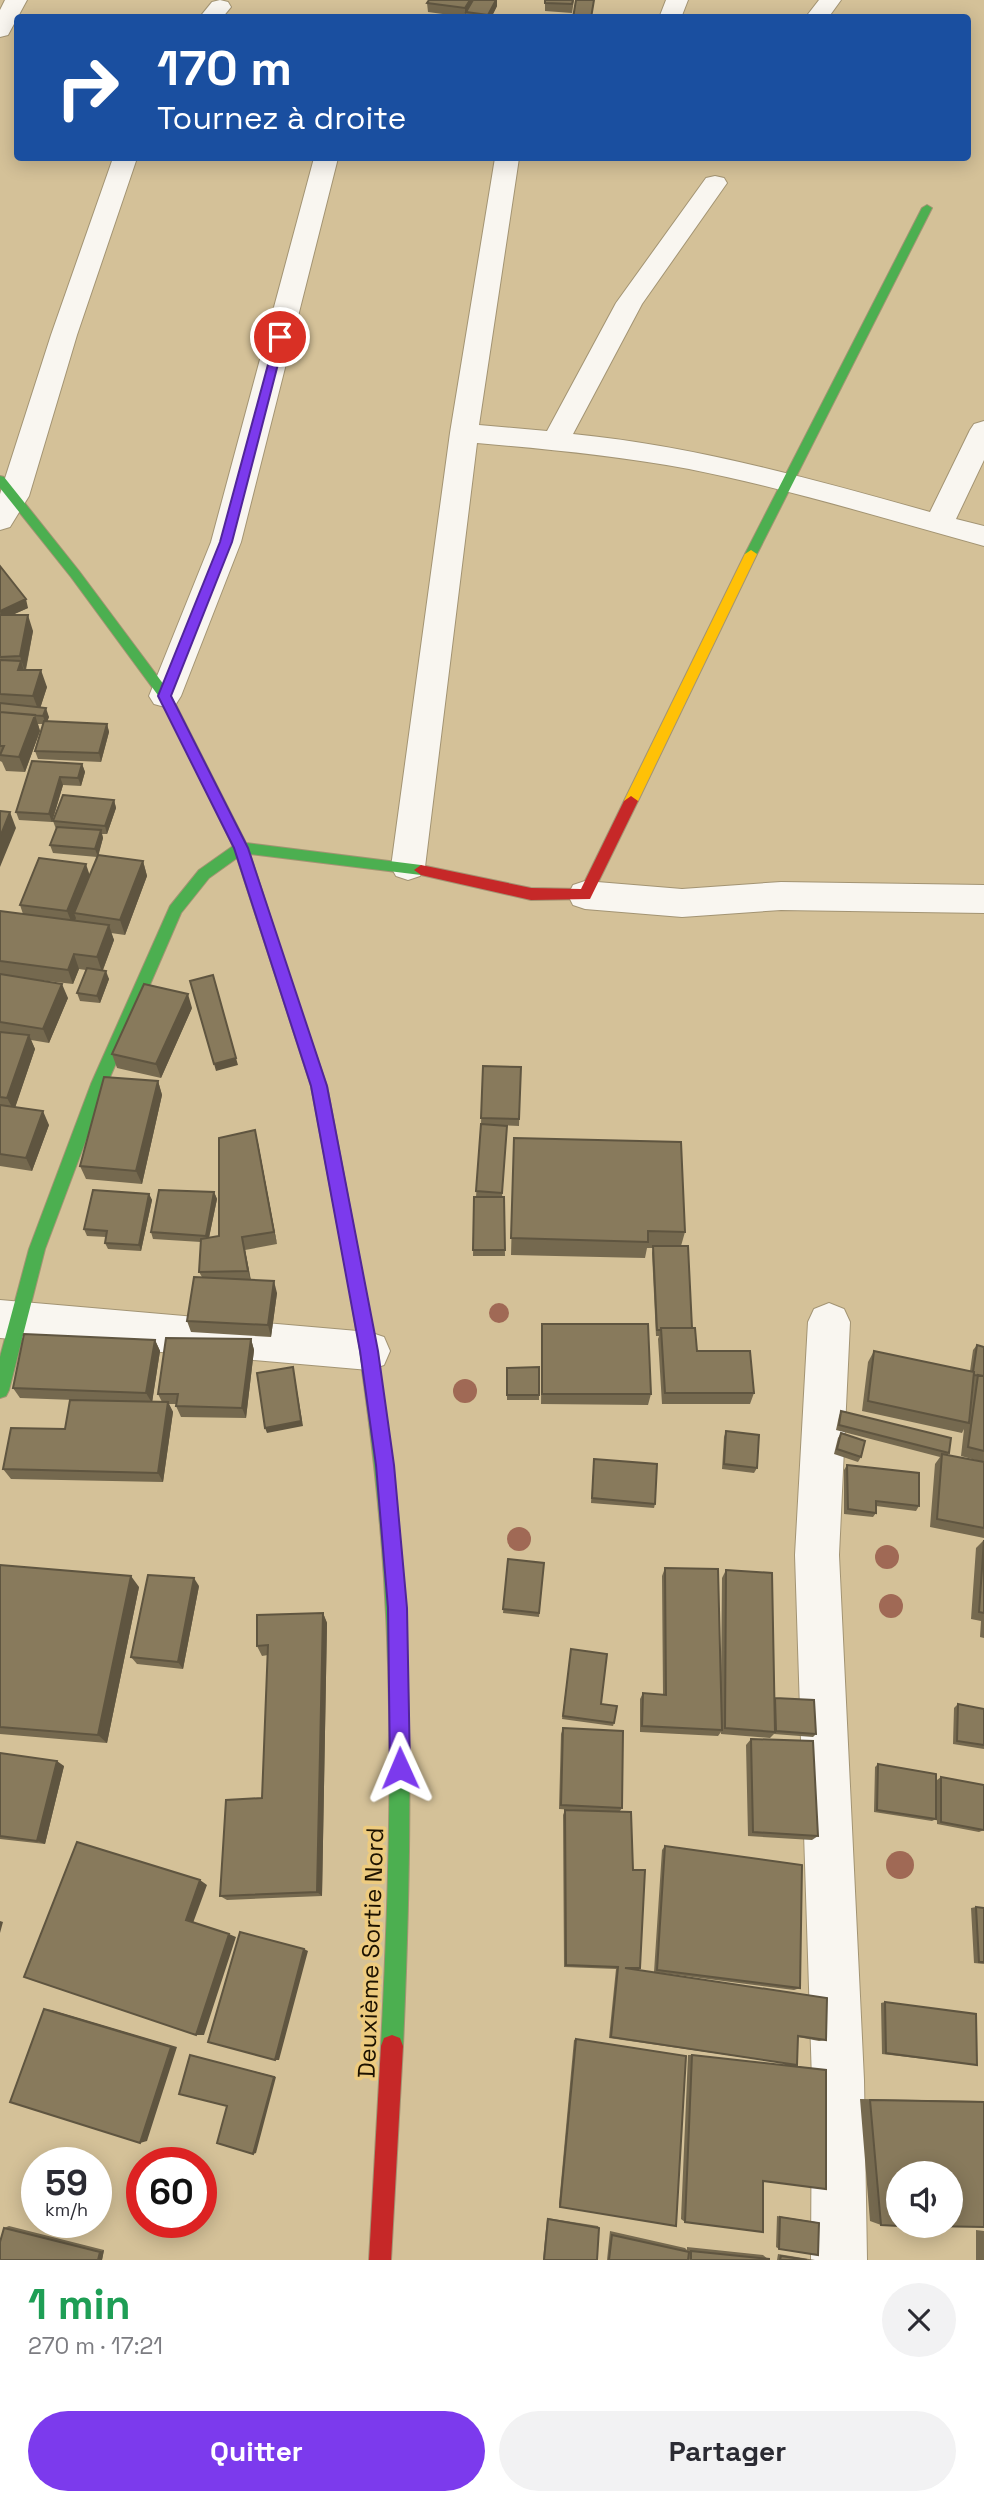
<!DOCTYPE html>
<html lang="fr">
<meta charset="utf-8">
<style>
:root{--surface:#fff;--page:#f2f2f3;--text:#2b2b33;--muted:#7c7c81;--accent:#7c3aed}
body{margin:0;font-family:"Space Grotesk",sans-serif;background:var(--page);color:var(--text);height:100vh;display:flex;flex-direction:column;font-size:26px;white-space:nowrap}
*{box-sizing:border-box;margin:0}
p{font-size:23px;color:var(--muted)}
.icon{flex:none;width:38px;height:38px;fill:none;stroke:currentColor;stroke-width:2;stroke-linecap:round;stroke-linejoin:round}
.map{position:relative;height:2260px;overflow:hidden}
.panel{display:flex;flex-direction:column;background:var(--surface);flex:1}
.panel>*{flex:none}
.banner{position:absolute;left:14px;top:14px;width:957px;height:147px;border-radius:7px;box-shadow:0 4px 18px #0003;background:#1a4fa0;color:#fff;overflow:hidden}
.buttons{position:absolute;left:886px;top:2161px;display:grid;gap:14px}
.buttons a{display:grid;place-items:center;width:77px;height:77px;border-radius:50%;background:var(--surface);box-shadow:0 4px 18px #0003;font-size:35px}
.speed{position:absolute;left:21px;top:2147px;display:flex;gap:14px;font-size:35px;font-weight:700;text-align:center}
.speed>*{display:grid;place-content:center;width:91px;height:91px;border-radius:50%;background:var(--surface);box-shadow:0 4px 18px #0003;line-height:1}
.speed small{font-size:18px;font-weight:400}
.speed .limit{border:10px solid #d22;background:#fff;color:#111}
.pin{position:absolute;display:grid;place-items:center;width:60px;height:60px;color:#fff;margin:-30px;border:4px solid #fff;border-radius:50%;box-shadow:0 2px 7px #0007}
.me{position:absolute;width:77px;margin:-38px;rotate:359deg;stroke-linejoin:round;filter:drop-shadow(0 0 5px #0008)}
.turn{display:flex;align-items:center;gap:24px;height:147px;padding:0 28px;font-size:32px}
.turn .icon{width:91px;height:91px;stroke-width:2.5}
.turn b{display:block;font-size:49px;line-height:60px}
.round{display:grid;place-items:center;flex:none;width:74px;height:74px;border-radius:37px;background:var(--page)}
.head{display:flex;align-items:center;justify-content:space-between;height:119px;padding:0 28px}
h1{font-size:42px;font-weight:800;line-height:52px;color:#1e9e55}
.cta{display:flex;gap:14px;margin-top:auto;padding:14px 28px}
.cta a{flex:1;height:80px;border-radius:42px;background:var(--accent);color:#fff;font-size:28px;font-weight:800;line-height:80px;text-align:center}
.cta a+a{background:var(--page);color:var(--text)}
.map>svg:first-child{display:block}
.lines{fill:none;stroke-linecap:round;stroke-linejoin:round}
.street-casing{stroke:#a39473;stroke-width:2}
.fast-casing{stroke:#a39473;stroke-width:2}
.slow-casing{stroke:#a39473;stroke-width:2}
.jam-casing{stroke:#a39473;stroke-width:2}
.street{fill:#f9f6f0;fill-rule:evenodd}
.fast{fill:#4caf50;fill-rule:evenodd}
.slow{fill:#ffc107;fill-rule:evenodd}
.jam{fill:#c62828;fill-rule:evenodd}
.tree{fill:#a06955}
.wall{fill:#75694f}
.shaded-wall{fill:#5f5540}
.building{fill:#887a5c;stroke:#5f5540;stroke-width:2}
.route{fill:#7c3aed;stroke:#51269a;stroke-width:2}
.labels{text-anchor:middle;stroke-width:7;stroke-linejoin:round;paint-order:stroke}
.street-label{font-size:24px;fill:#1c1200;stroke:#edcb7f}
</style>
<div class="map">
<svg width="984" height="2260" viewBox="0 0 984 2260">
<rect width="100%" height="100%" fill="#d4c198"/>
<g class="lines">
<g class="street-casing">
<path id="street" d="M5,0h22l-19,35 -8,2v-27z
M220,0l8,2 3,5 -9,11h-23l13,-16z
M666,0h22l-7,18h-22z
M819,0h22l-13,18h-23z
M113,158h24l-60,177 -48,161 -19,31 -10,3v-36l51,-159z
M314,158h24l-97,384 -60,154 -5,8 -11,3 -11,-3 -5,-8 62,-154z
M495,158h24l-40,267 68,6 69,-128 90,-125 9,-2 9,2 3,5 -85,121 -69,130c122,12 240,45 357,78l40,-82 4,-6 10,-3v39l-28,59 28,7v20c-98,-27 -195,-57 -295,-77 -70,-13 -141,-20 -212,-26l-52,424 -5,9 -12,4 -12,-4 -5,-9 59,-434z
M585,881l97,8 99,-7 203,3v28l-203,-3 -99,7 -97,-8 -12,-4 -5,-10 5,-10z
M0,1300l369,32 15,5 6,14 -6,14 -15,5 -369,-32z
M829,1303l15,6 6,13 -11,233 25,525 3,180h-56l1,-180 -17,-525 13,-233 6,-13z"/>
</g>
<g class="fast-casing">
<path id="fast" d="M927,205l5,3 -175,346 -6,4 -4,-1 -2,-3 177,-346z
M0,476l4,1 75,94 91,122 76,150 175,22 7,5 -7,5 -171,-21 45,139 -7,6 -7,-6 -44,-135 -28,20 -28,35 -74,171 -62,165 -36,141 -3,6 -6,2v-41l29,-108 62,-165 79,-178 29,-36 34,-24 -73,-148 -89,-121 -71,-89z
M359,1290l6,3 2,5c16,93 29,186 36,280 10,156 7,312 0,468l-3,8 -8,3 -8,-3 -3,-8c8,-156 13,-312 3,-468 -6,-94 -18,-187 -33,-280l2,-5z"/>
</g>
<g class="slow-casing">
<path id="slow" d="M751,550l6,4 -119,247 -7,5 -5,-1 -2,-4 121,-247z"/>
</g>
<g class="jam-casing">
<path id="jam" d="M631,796l7,5 -48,98 -59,1 -110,-25 -7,-5 7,-5 110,23 50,1 43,-88z
M288,987l7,6 32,93 40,212 -2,5 -6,3 -6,-3 -2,-5 -40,-212 -30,-93z
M392,2035l8,3 3,8 -12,214h-22l12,-214 3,-8z"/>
</g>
<use href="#street" class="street"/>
<use href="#fast" class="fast"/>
<use href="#slow" class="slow"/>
<use href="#jam" class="jam"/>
</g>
<g class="tree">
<circle cx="499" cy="1313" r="10"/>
<circle cx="465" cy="1391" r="12"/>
<circle cx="519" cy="1539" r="12"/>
<circle cx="887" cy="1557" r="12"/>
<circle cx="891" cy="1606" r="12"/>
<circle cx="900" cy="1865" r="14"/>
</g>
<path class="wall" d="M429,0h68v6l-6,12h-25v-3l-1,2 -37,-5 -1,-9z
M545,0h29l-2,13 -27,-2z
M0,566l28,42 -16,7 21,16 -7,39 21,17 -7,21 9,9 -2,4 60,3 2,8 -8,30 -63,-3 -3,-8 8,-27h-5l2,7 -15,41 -19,-1 -4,-9 -2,-1z
M32,761l50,3 3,8 -4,14 -18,-1 -11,37 -33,-2 -3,-8z
M114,800l2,8 -9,26h-5l1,4 -5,17 45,6 4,15 -22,59 -14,-2 3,7 -11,30 6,9 -9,24 -20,-2 -3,-8 9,-23 -7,-1 -6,15 -43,-5 38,19 -19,45 -18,-3 4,9 -20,58 34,18 -17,46 -32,-5v-255l23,3 -3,-9 70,-30 7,-18 -44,-4 -3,-8 6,-16 -3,-8z
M192,1008l-31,70 -44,-10 -5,-14z
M483,1066l38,1 -2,59 -20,-1 8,1 -5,71h2l1,59h-32l1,-59h2l5,-73z
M158,1081l4,14 -20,89 -56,-5 -6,-13z
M514,1138l171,94 -4,14 11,82 5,23 57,42 -4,11h-88l-4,-65 1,-3h-3l-4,-83 1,-5h-6l-2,10 -134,-3z
M258,1143l19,101 -32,6 6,30 26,13 -6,44 -80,-5 -4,-11 15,-44 -3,-5 2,-30 -48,-3 -2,-7 63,-40 3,7 -8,39 10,-2z
M149,1194l3,6 -11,51 -33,-2 -3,-6 1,-6 -19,-1 -3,-7z
M542,1324l109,70 -3,11 -107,-1z
M251,1339l3,11 -8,68 -65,-1 -5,-11 1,-2h-8l4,8 -10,70 -152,-3 -8,-10 62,-40 9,-29 -54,-2 -7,-10 142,-48 5,11 -8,51h10l-4,-8z
M977,1345l7,2v191l-54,-11 5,-63 5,-7 -104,-27 3,-14 2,-5 108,42 -2,2 36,7 -22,-6 3,-27 -2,4 -100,-22 6,-49 6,-11 96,20 3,-21z
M539,1367v33h-32v-32z
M726,1431l31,37 -3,5 -32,-4 2,-32z
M841,1433l20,24 -3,5 -24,-8 4,-16z
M594,1459l61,45 -1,4 -63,-5z
M847,1465l72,41 -3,5 -40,-5v7l-3,4 -29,-3v-44z
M984,1540v98l-4,-1 1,-16 -10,-2 5,-71z
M508,1559l36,4 -5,54 -36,-4z
M0,1565l139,22 -32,156 -107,-9z
M665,1568l56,114 1,-104 4,-8 48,128 42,36 -3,3 -39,-3 -4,4 -49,-4v-2l-3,4 -78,-4v-33l3,-6 20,2 -1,-119z
M199,1586l-16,83 -46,-5 -6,-7z
M323,1613l4,10 -5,273 -95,4 -7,-4 42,-98 6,-143 -6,1 -5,-10z
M571,1649l30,55 13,19 -1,3 -51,-7z
M958,1704l26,5v40l-31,-5 1,-36z
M563,1728l59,80 -2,3 13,59 7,98 -6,1 192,71 -7,1 -21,-4 -1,28 -188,-27 7,-69 -52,-2 -1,-152 2,-5 25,1 -31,-2 2,-75z
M751,1739l67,97 -6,4 -64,-4 -2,-91z
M0,1753l64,13 -19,78 -45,-5z
M878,1764l58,55 -4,2 -58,-9 1,-45z
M941,1777l43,53 -5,2 -42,-8v-44z
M665,1846l135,142 -6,2 -140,-18 8,-122z
M976,1907l8,1v56l-10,-1 -3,-55z
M885,2002l92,63 -95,-11 -1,-51z
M576,2039l-16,168 -1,-3 15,-164z
M688,2055h4l71,126 -78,41 -4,-3z
M860,2099l124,2v126l-103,-2 -11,-4z
M777,2216l39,6 3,1 -40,26 -3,-2z
M547,2218l51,8 1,2 -2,32h-54z
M9,2226l95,24 -2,10 -98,-32z
M976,2230l8,1v29h-8z
M610,2231l75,17 2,2v-3l76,8 6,5h-162z
M778,2254l37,6h-38z"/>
<path class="shaded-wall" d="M470,0h4l-8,12 -1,5v-9z
M496,0h1v6l-6,12h-3v-3z
M26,599l2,9 -27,12 -1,-9z
M28,615l5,16 -8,41 -5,-16z
M21,661l5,16 -8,-7z
M41,670l6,17 -8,25 -6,-16z
M46,708l3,9 -3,8 -3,-9z
M35,715l5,16 -15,41 -6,-15z
M107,724l2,8 -8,30 -2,-9z
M82,764l3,8 -4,14 -3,-8z
M60,777l3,8 -11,37 -3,-8z
M114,800l2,8 -9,26 -2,-8z
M10,812l6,16 -16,39v-30z
M101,830l2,8 -5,19 -3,-8z
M143,861l4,15 -22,59 -5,-15z
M86,864l5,15 -17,34 2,5 -3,8 -6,-15z
M109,925l5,15 -12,32 -5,-15z
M74,954l5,15 -6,15 -5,-14z
M106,971l3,8 -9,24 -3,-7z
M62,984l6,14 -19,45 -6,-14z
M188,994l4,14 -31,70 -5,-14z
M29,1035l6,14 -21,62 -7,-13z
M236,1058l2,7 -22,6 -2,-7z
M158,1081l4,14 -20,89 -6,-13z
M43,1111l6,14 -17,46 -6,-13z
M255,1130l3,13 19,101 -3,-12z
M214,1192l3,7 -9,43 -2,-6z
M149,1194l3,6 -11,51 -2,-6z
M242,1237l3,13 6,32 -3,-11z
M274,1281l3,12 -6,44 -3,-12z
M251,1339l3,11 -8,68 -4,-10z
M155,1340l5,11 -8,52 -6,-10z
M293,1367l10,59 -36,7 -2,-5z
M168,1402l5,10 -10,70 -5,-9z
M131,1576l8,11 -32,156 -9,-8z
M194,1578l5,8 -16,83 -5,-7z
M323,1613l4,10 -5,273 -5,-4z
M57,1761l7,5 -19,78 -8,-3z
M200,1880l7,5 -14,38 -7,-3z
M0,1921l3,1 -3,11z
M229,1934l7,3 -32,98h-8z
M304,1949l4,2 -29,109h-4z
M44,2009l8,1 125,37 -30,94 -7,2z
M190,2055l86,22 -20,76 -3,1 21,-77z
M104,2250l-2,10h-4l2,-8z"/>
<path class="building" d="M429,0h41l-5,8 -38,-5z
M473,0h23l-8,15 -22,-3z
M545,0h28l-1,4 -27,-1z
M576,0h18l-3,18h-18z
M0,566l26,33 -26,12z
M0,615h28l-8,41 -20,1z
M0,660l21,1 -3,9h23l-8,26 -33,-2z
M0,703l46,5 -3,8 -43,-4z
M0,712l35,3 -16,42 -19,-2 4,-9h-4z
M44,721l63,3 -8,29 -64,-2z
M32,761l50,3 -4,14 -18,-1 -11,37 -33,-2z
M63,795l51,5 -9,26 -52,-5z
M0,811l10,1 -10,25z
M57,827l44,3 -6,19 -45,-4z
M98,855l45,6 -23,59 -46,-7z
M39,858l47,6 -19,47 -47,-6z
M0,911l109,14 -12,32 -23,-3 -6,16 -68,-9z
M87,968l19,3 -9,25 -20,-3z
M0,974l62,10 -19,45 -43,-7z
M213,975l23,83 -22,6 -24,-83z
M144,984l44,10 -32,70 -44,-10z
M0,1032l29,3 -22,63 -7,-1z
M483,1066l38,1 -2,52 -38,-1z
M104,1077l54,4 -22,90 -56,-5z
M0,1105l43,6 -17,47 -26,-4z
M481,1124l26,2 -5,67 -26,-2z
M255,1130l19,102 -32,5 6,34 -49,1 2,-33 18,-3v-98z
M514,1138l167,4 4,90 -37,-1v11l-137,-4z
M93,1190l56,4 -10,51 -34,-2 2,-12 -23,-2z
M159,1190l55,2 -8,44 -55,-4z
M474,1197h30l1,53h-32z
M653,1246h35l4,82h-31v2h-4z
M194,1277l80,4 -6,44 -81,-4z
M542,1324h106l3,70h-109z
M661,1328h34l2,23h53l4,42h-89z
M24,1334l131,6 -9,53 -133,-5z
M166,1338l85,1 -9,69 -66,-2 2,-12h-20z
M977,1345l7,2v29l-10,-1v-3h-1z
M874,1351l100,21 -5,51 -101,-22z
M293,1367l8,54 -36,7 -8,-55z
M539,1367v28h-32v-27z
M978,1375l6,1v75l-16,-4z
M70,1400l98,2 -10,71 -155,-4 8,-41 54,1z
M841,1411l110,27 -2,15 -110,-28z
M726,1431l33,4 -2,33 -33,-4z
M841,1433l24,8 -4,16 -24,-8z
M942,1454l42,8v66l-47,-9z
M594,1459l63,5 -2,40 -63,-6z
M847,1465l72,8v33l-43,-5v12l-28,-4z
M984,1540v73l-5,-1z
M508,1559l36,4 -5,50 -36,-4z
M0,1565l131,11 -33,159 -98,-8z
M665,1568l53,1 4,161 -80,-4 1,-33 23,2z
M726,1570l46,3 3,159 -50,-4z
M148,1575l46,3 -16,84 -47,-5z
M323,1613l-6,279 -97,4 6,-96 36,-2 6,-153 -11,1v-31z
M571,1649l36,5 -6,50 16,2 -3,17 -51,-7z
M775,1698l39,2 2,34 -40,-3z
M958,1704l26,5v36l-27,-4z
M563,1728l60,3 -1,77 -61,-3z
M751,1739l62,2 5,95 -65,-4z
M0,1753l57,8 -20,80 -37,-5z
M878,1764l58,10v45l-59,-9z
M941,1777l43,8v45l-43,-8z
M565,1810l66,2 2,58h12l-5,98h-15l202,30 -1,42 -28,-4 -1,29 -186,-28 7,-70 -52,-2z
M77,1842l123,38 -14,40 43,14 -33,101 -172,-58z
M665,1846l137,19 -2,123 -143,-18z
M976,1907l8,1v54h-5z
M240,1932l64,17 -29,111 -67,-18z
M885,2002l91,12 1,51 -91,-12z
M44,2009l127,38 -31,96 -130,-41z
M576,2039l110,17 -10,170 -116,-19z
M190,2055l84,22 -21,77 -36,-11 10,-37 -48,-12z
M692,2055l134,15v119l-63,-8v51l-78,-10z
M870,2100l114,2v125l-56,-1h22v-52h-52v52l-17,-1z
M780,2217l39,6 -1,32 -39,-6z
M548,2219l51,9 -2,32h-53z
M4,2228l96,24 -2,8h-98v-18z
M612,2235l77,17 -1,8h-79z
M691,2251l78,8v1h-78z
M781,2256l26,4h-27z"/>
<path class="route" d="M276,335l9,2 -53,205 -61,154 77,152 79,238 51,265 16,114 13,143 3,160 -3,7 -7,3 -7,-3 -3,-7 -2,-160 -12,-143 -16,-114 -49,-265 -77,-238 -76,-152 62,-154z"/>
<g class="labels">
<g class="street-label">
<text transform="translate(371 1953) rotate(-88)" y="8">Deuxième Sortie Nord</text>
</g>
</g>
</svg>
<div class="buttons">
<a><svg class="icon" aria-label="sound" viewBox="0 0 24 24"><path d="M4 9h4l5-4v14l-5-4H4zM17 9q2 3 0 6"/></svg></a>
</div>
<div class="speed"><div>59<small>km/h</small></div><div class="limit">60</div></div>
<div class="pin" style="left:280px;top:337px;background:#d93025"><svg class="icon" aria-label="arrive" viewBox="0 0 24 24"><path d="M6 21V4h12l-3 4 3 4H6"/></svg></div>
<svg class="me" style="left:400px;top:1768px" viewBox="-20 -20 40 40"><path d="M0-17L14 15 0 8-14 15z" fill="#7c3aed" stroke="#fff" stroke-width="4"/></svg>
<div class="banner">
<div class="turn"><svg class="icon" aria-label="right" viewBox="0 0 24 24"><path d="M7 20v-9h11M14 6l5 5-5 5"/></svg><div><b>170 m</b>Tournez à droite</div></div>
</div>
</div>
<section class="panel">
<div class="head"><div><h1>1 min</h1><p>270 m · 17:21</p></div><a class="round"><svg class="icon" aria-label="close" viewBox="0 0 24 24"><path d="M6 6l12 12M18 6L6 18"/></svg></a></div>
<div class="cta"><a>Quitter</a><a>Partager</a></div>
</section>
